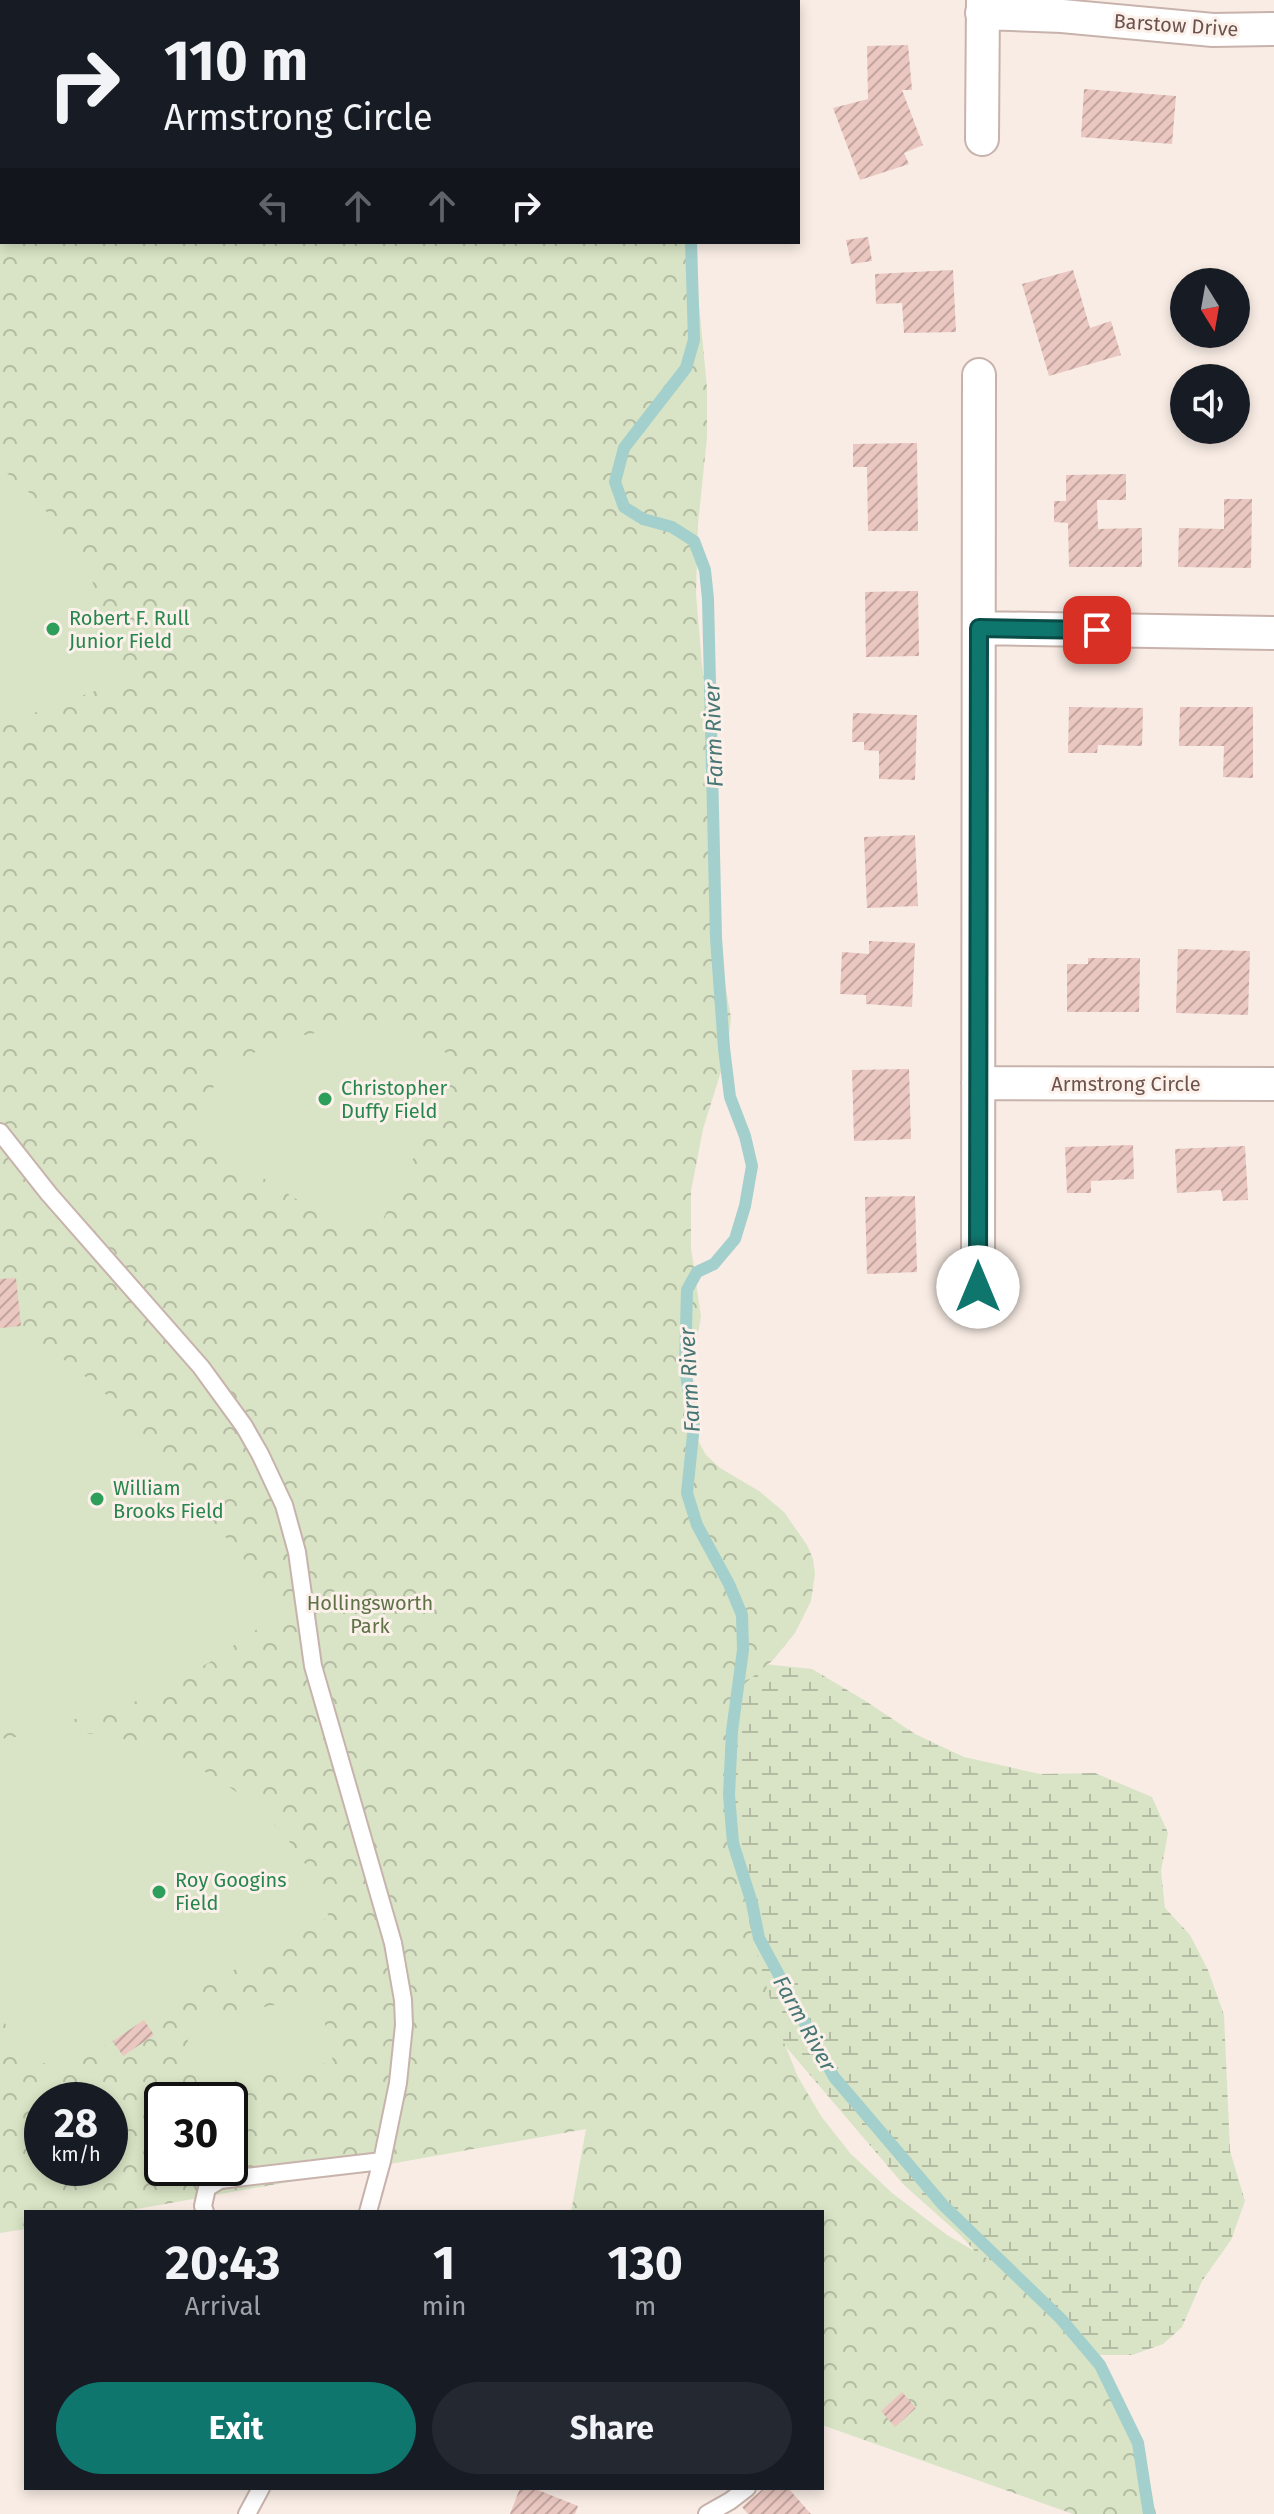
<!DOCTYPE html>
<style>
:root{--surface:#171b24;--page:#242831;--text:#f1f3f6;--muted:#9ea1a6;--accent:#0f766e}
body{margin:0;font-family:"Fira Sans",sans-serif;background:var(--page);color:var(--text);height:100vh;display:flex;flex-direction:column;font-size:30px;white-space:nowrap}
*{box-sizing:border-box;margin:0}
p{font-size:26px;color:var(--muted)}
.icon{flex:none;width:44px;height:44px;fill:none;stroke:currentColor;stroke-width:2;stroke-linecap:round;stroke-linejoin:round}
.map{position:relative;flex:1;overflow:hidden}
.sheet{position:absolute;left:24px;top:2210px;width:800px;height:280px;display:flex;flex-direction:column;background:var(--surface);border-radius:0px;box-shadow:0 4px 12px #0003}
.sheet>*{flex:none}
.hud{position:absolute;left:0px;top:0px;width:800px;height:244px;box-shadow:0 4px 12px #0003;background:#171b24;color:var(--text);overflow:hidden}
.needle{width:52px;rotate:169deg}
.fabs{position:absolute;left:1170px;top:268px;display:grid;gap:16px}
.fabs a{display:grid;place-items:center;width:80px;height:80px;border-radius:50%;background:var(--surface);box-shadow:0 4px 12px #0003;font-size:40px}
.speed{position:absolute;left:24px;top:2082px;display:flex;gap:16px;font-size:40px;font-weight:700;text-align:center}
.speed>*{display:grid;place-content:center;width:104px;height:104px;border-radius:50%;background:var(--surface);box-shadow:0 4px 12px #0003;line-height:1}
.speed small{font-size:20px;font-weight:400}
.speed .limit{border:4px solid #111;border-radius:12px;background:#fff;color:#111}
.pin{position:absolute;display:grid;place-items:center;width:68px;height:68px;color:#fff;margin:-34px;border-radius:16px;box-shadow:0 4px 12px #0006}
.me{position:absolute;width:88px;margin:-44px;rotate:0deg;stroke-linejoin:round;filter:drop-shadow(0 0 6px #0008)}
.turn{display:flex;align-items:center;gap:28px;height:168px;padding:0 32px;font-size:36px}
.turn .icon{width:104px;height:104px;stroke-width:2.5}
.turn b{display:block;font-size:56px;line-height:68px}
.lanes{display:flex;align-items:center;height:76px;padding:0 32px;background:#0003;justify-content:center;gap:40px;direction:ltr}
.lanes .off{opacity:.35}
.eta{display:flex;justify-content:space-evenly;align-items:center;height:136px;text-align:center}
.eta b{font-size:48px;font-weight:700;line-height:56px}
.primary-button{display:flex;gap:16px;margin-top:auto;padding:16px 32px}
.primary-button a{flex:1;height:92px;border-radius:48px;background:var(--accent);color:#fff;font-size:32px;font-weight:700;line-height:92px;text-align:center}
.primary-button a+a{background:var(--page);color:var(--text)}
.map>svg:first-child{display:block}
.wetland{fill:url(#wetland-marsh)}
.park{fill:url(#park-crowns);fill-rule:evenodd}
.garden{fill:#d8e4c5}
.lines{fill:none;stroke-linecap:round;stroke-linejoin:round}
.stream{stroke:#a3cfcc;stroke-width:12}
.building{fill:url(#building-hatch)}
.service-casing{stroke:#c8b3ac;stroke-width:20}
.minor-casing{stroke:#c8b3ac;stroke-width:36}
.service{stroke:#fff;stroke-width:16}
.minor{stroke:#fff;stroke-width:32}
.route-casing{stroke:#0a4d48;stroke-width:20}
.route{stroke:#0f766e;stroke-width:14}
.leisure-dot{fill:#2e9e5b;stroke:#fcf1ea;stroke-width:3}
.labels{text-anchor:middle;stroke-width:6;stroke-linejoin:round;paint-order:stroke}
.street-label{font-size:20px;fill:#6d524d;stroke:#fcf1ea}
.leisure-label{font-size:20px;fill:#27864d;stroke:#fcf1ea;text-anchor:start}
.park-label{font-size:20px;fill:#5e7147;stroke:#fcf1ea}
.water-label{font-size:22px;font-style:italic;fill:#477774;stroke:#fcf1ea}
</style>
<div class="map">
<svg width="1274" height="2514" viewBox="0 0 1274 2514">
<defs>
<pattern id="wetland-marsh" width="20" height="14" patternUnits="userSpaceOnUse" patternTransform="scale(2)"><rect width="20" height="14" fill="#d8e4c5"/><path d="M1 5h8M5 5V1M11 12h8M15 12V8" fill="none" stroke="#b3bba2"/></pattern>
<pattern id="park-crowns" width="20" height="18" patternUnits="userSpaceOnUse" patternTransform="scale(2)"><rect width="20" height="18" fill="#d8e4c5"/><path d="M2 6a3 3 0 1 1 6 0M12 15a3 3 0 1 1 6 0" fill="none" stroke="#b3bba2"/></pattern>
<pattern id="building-hatch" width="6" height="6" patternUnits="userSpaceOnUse" patternTransform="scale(2)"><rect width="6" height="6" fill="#eac7c0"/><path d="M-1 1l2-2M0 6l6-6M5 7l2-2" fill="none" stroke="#c2a49e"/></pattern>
</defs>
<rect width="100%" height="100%" fill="#f8ece4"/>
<path class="wetland" d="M755,1663l57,6 52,31 51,34 49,23 76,17 55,-1 57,24 16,36 -7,38 4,37 25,27 18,35 16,45 6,136 15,50 -14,39 -29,41 -20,46 -19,17 -31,11h-58l-34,-32 -80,-88 -57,-51 -116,-136 -26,-48 -19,-54 -34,-251z"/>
<path class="park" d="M0,0h665l1,2h-664v240h691l14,146v49l-9,87 -2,70 6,71 15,109 1,46 -5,65 1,38 17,95 -4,34 -24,77 -12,62v57l10,69 -10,56 -1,37 5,25 11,20 14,13 39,23 25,21 23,33 6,14 2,15 -4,27 -16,32 -22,27 -35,29 -8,16v96l9,77 17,73 25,84 17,42 23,39 29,37 42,40 55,42 82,48 45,42 18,25 19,34 39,100 6,30h-83l-251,-89v-213h-251l15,-83 -466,83h-94v17l-26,4zM42,2100h68v68h-68zM162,2100h68v68h-68z"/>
<path class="garden" d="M0,0l9,2h-7v196h-2z
M0,467l39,34 52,76 32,104 -123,44z
M346,1027l59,5 57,29 -82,164 -38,3 -153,-97 35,-63 55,-28z
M21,1326l80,63 185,220 -76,53 -70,38 -75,22 -65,5v-399z
M45,1733c16,0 33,-1 49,1 79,8 173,64 213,133 9,15 15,34 22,50l-185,103 -31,21 -49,27 -42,-10 -22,-45v-274z
M319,1996l14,66 -135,26 -14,-65z"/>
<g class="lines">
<path class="stream" d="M666,0l1,2
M691,242l3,98 -8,28 -62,80 -9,34 9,25 19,12 29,8 22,14 11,29 3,29 8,339 8,110 6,49 15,39 7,30 -7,40 -10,33 -21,25 -17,8 -10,18 -2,78 9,57 -7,68 10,32 32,59 13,31 1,35 -11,81 -3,64 4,48 19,60 7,35 75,139 109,128 118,114 39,46 38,78 11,71"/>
</g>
<path class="building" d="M908,45l4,45h-10l21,55 -19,8 5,11 -49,16 -27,-72 35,-9 -1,-53z
M1084,89l92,7 -4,48 -91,-7z
M868,237l4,24 -21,3 -5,-24z
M953,270l3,62 -52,1 -2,-30 -26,1 -1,-30z
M1073,270l17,58 21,-7 10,34 -72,21 -27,-92z
M917,443l1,88h-50l-1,-64h-14v-23z
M1126,474v26h-29l1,29 44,-1v39h-73l-1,-44 -14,-1v-21h12v-26z
M1224,499h28l-1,69 -73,-1 1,-39 45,1z
M918,591l1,65 -53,1 -1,-65z
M1069,707l74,1 -1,38 -44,-1 -1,8h-29z
M1180,707h73v71l-30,-1 1,-31h-45z
M853,713l64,2 -2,65 -36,-1v-28l-15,-1v-8h-12z
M915,835l3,71 -51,2 -3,-71z
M869,941l46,2 -3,64 -46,-3v-9l-26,-1 2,-42 27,2z
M1178,949l72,2 -2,64 -72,-2z
M1088,958h52l-1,54h-72v-48h21z
M909,1069l2,70 -57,2 -2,-71z
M1133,1145l1,34 -43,2v12h-24l-2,-46z
M1245,1146l3,54 -25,1 -2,-11 -44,3 -2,-44z
M915,1196l2,76 -50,2 -2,-77z
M16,1278l5,48 -21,2v-49z
M144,2020l10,15 -31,21 -10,-15z
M902,2392l14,16 -21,19 -14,-16z
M520,2488h13l45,18 -3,8h-65z
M764,2488h24l23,26h-63l-6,-7z"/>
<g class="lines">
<g class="service-casing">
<path id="service" d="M0,1132l49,62 152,173 43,59 16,28 24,51 13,47 16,114 80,277 10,57 1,25 -6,58 -16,78 -14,51
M205,2212l-2,-6 4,-18 13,-8 162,-19
M247,2514l14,-26
M707,2514l23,-13 17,-13"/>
</g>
<g class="minor-casing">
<path id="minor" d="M982,13l80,3 151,14 61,-1
M982,139l1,-139
M979,628l295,5
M978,1083l296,1
M978,1287l1,-912"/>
</g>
<use href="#service" class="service"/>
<use href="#minor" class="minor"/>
</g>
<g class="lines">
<g class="route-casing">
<path id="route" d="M978,1287l1,-659 118,2"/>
</g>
<use href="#route" class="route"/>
</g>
<g class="leisure-dot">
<circle cx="53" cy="629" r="8"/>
<circle cx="325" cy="1099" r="8"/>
<circle cx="97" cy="1499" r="8"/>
<circle cx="159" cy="1892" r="8"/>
</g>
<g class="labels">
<g class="street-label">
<text transform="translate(1176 25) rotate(4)" y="7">Barstow Drive</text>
<text x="1126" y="1091">Armstrong Circle</text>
</g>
<g class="leisure-label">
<text x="69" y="625">Robert F. Rull<tspan x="69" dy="23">Junior Field</tspan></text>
<text x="341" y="1095">Christopher<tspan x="341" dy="23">Duffy Field</tspan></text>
<text x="113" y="1495">William<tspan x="113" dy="23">Brooks Field</tspan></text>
<text x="175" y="1887">Roy Googins<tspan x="175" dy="23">Field</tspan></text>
</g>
<g class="park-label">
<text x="370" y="1610">Hollingsworth<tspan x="370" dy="23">Park</tspan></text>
</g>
<g class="water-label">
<text transform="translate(713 735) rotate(-92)" y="8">Farm River</text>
<text transform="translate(689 1380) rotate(-93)" y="8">Farm River</text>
<text transform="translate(805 2023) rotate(61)" y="8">Farm River</text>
</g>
</g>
</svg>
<div class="fabs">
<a><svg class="needle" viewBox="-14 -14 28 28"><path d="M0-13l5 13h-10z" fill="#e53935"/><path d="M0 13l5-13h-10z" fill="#9ea1a6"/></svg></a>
<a><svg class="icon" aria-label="sound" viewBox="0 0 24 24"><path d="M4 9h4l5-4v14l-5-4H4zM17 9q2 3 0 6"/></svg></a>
</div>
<div class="speed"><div>28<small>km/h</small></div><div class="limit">30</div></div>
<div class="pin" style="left:1097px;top:630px;background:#d93025"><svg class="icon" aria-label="arrive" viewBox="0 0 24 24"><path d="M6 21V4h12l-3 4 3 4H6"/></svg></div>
<svg class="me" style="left:978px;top:1287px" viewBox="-20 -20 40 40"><circle r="19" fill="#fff"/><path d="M0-13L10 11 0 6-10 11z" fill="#0f766e"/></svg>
<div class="hud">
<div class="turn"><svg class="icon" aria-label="right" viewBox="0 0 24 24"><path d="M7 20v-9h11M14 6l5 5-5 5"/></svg><div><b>110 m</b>Armstrong Circle</div></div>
<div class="lanes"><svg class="icon off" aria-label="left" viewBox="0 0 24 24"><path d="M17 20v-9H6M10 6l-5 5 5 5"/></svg><svg class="icon off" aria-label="ahead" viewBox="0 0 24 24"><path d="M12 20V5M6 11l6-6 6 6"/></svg><svg class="icon off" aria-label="ahead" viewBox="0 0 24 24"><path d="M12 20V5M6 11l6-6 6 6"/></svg><svg class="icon" aria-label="right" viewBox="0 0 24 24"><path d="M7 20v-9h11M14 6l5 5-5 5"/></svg></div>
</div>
<section class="sheet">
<div class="eta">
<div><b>20:43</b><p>Arrival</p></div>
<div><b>1</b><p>min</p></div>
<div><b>130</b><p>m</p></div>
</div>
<div class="primary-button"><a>Exit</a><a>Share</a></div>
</section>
</div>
